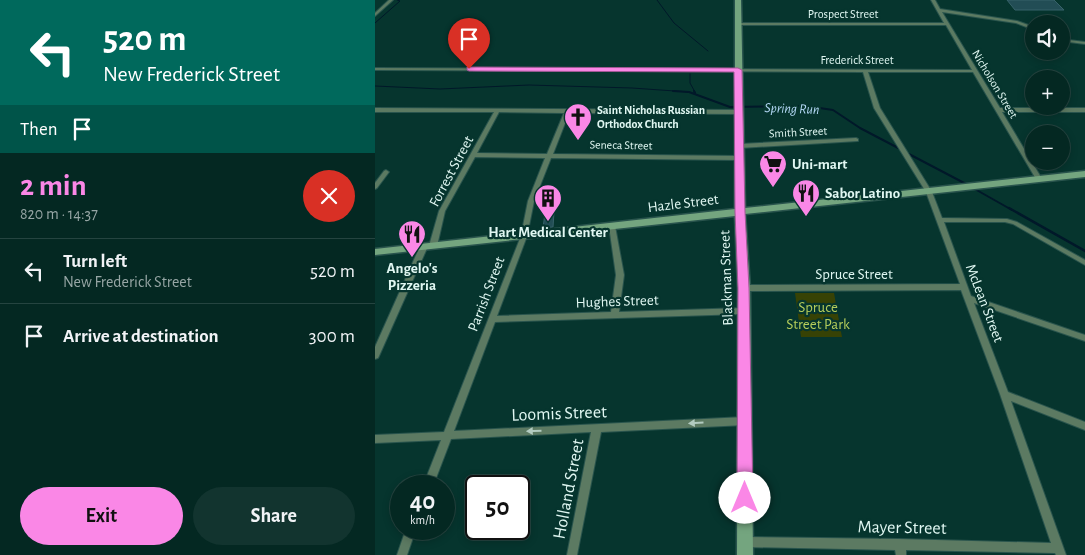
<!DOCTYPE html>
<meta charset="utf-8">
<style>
:root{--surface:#042822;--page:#12342f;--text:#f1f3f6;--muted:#97a6a5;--line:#254440;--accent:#fa87e6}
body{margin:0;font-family:"Alegreya Sans",sans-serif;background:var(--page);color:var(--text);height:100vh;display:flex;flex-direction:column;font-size:19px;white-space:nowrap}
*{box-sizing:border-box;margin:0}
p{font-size:16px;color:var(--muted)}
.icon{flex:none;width:28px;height:28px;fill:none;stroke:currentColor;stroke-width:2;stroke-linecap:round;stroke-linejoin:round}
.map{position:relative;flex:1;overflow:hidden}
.panel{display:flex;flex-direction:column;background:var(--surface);width:375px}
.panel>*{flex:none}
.guide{background:#00695c;color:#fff;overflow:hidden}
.controls{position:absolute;left:650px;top:15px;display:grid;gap:10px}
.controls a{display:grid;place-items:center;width:45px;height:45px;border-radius:50%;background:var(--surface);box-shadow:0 2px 8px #0003,0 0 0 1px var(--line);font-size:25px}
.speed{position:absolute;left:15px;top:475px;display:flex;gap:10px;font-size:25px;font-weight:700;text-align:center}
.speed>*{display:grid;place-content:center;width:65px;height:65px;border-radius:50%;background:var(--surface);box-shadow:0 2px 8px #0003,0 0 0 1px var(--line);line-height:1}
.speed small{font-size:12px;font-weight:400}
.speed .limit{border:2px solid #111;border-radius:8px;background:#fff;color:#111}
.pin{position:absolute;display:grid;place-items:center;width:42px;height:42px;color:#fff;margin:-51px -21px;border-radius:50% 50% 50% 0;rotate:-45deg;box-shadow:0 0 5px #0007}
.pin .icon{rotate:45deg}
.me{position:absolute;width:55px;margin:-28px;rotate:0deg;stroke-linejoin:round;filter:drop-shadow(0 0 4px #0008)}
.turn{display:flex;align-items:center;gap:18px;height:105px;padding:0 20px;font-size:22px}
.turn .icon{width:65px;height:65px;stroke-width:2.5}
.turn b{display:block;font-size:35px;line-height:42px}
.then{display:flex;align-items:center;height:48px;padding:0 20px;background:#0003;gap:10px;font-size:19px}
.round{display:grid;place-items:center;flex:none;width:52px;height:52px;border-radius:26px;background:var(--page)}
.summary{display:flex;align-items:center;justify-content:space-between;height:85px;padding:0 20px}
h1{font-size:30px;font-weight:600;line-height:38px;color:var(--accent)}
.primary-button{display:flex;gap:10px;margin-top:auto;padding:10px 20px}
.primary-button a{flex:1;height:58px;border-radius:30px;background:var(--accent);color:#111;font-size:20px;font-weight:600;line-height:58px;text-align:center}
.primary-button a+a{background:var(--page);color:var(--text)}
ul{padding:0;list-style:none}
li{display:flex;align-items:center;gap:15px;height:65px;padding:0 20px;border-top:1px solid var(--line)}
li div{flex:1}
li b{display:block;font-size:19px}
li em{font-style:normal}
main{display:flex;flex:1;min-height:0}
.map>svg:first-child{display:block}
.green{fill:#374205}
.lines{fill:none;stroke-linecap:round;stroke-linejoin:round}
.stream-far2{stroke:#011829;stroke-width:1}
.stream-far1{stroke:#011829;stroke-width:2}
.stream{stroke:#011829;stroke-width:2.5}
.building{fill:#224d55;stroke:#37626a}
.minor-casing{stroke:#29544d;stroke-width:2}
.secondary-casing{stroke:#29544d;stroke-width:3}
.minor{fill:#5c7a62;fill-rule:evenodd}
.secondary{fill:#74a57f;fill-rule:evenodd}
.oneway{fill:#b2cbc0}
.route{fill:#fa87e6;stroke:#a25896}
.labels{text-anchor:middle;stroke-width:4.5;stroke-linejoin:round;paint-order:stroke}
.far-street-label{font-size:12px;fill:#e0f7f2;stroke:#06352e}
.far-poi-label{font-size:12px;font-weight:bold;fill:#e0f7f2;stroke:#06352e;text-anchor:start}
.far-water-label{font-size:14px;font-style:italic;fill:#b2d7f4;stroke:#06352e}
.poi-label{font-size:15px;font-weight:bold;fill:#e0f7f2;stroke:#06352e;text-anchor:start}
.street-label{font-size:15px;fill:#e0f7f2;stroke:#06352e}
.park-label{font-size:15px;fill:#b4cc5b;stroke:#06352e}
.near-street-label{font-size:18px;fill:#e0f7f2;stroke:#06352e}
</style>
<main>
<section class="panel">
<div class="guide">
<div class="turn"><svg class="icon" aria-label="left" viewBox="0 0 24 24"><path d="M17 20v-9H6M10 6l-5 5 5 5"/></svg><div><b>520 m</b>New Frederick Street</div></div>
<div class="then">Then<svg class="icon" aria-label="arrive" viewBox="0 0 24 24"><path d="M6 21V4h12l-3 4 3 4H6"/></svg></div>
</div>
<div class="summary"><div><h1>2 min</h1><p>820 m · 14:37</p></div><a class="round" style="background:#d93025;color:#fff"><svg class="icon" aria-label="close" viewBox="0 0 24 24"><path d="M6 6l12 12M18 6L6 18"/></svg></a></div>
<ul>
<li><svg class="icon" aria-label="left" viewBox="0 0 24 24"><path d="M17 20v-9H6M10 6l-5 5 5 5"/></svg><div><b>Turn left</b><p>New Frederick Street</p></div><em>520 m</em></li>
<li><svg class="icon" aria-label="arrive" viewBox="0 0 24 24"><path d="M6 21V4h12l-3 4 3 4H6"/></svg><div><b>Arrive at destination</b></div><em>300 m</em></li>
</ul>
<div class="primary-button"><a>Exit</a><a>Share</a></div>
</section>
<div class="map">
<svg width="710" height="555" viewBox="0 0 710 555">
<rect width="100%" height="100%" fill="#06352e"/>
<path class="green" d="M420,293h39l8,44h-41z"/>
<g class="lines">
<path class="stream-far2" d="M282,0l17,23 34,28
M0,23l25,-22 -3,-1
M315,74v9l5,9
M0,86l65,3 89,-4 103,3 57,4"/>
<path class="stream-far1" d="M298,91l16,1 41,15 76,-1 27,4 27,18 42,22
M319,91l1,2
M532,153l61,32
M598,188l39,22"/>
<path class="stream" d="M634,208l76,43"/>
</g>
<path class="building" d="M632,0h47l10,10h-49z
M179,212l-1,15 -10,1 2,-15z"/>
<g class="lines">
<g class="minor-casing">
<path id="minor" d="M14,0h4l-18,16v-3z
M556,0h4l5,9 77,12 17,6v3l-18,-7 -74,-11 58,96h85v4h-83l40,67 -3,2 -3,-2 -63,-107h-105l12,36 52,84 10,26 65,1 10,3 68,38v5l-72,-41 -8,-2h-61l27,74 114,39v6l-111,-38 34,89 77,30v8l-74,-29 55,154h-10l-1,-2 -149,-3v5h-10l-1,-5 -150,-3 -4,-1 -1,-4 1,-4 4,-1 154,2 152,4 -51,-149 -39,-104 -217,1 -4,-3 4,-3 216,-1 -34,-92 -52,-84 -11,-36 -488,-2v-2l597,2 -26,-45h-208l-2,-1 2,-1h206z
M686,39l24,3v2l-24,-3z
M0,108l364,2 3,2 -3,2 -170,-1 -16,41 187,2 3,2 -3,2 -189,-2 -17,43 -7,35 -30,80 114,-4 5,-37 -7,-49 3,-2 3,2 9,49 -5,37 124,-4 3,1 1,2 -1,2 -3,1 -248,8 -41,109 291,-14 3,1 2,3 -2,3 -3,1 -144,7 -24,123h-10l24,-123 -140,7 -18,47h-10l18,-46 -66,3v-8l69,-3 77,-196 7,-35 17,-43 -70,-1 -30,54 -8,35 -4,2h-3l-1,-2 10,-35 55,-99h-119zM124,112l65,1 -17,41 -70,-1z
M481,138l2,1v2l-118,7 -3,-2 3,-2z
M11,170l3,2 -12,16 -2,1v-6l9,-12z
M46,244h3l4,2 -49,110 -1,2 -3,1v-12z
M31,529h10l-9,26h-10z"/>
</g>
<g class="secondary-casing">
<path id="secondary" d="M360,0h6l4,208 340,-37v6l-340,37 5,74 3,267h-16l1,-267 -3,-72 -360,39v-6l360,-40z"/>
</g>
<use href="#minor" class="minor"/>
<use href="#secondary" class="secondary"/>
</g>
<defs><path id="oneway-solid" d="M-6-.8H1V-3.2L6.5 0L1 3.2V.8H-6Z" transform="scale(1.25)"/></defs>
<g class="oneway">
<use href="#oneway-solid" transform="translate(321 423) rotate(177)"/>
<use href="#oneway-solid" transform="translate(159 431) rotate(178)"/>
</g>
<path class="route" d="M92,67l271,1 4,2 3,142 4,76 4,210 -3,6 -5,2 -6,-2 -2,-6 1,-210 -3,-76 -1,-140 -265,-1 -2,-1z"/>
<defs>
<g id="church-pin" transform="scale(1.4375)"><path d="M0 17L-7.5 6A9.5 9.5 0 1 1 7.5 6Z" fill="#fa87e6" stroke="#06352e"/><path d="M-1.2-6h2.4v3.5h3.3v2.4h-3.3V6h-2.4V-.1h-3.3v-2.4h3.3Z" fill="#111"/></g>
<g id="supermarket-pin" transform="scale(1.4375)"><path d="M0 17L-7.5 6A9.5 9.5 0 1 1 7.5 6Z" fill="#fa87e6" stroke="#06352e"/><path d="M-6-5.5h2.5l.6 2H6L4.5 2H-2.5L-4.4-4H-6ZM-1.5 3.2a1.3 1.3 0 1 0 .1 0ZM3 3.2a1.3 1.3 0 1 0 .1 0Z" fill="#111"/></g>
<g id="restaurant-pin" transform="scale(1.4375)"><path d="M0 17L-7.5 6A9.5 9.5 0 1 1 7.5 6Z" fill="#fa87e6" stroke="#06352e"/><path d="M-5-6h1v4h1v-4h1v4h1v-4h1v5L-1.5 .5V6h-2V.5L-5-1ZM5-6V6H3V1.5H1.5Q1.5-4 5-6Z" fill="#111"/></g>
<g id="building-pin" transform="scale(1.4375)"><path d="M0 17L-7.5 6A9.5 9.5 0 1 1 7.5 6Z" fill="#fa87e6" stroke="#06352e"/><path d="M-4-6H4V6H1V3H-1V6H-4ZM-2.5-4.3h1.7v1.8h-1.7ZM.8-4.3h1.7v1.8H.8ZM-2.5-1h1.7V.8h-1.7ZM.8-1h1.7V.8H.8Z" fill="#111"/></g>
</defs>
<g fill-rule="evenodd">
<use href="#church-pin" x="203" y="117"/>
<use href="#supermarket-pin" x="398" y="164"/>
<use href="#restaurant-pin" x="431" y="193"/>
<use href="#building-pin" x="173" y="198"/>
<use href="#restaurant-pin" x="37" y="234"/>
</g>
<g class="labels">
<g class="far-street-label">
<text x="468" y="18">Prospect Street</text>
<text x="482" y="64">Frederick Street</text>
<text transform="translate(620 84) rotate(59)" y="4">Nicholson Street</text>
<text transform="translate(423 132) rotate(-3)" y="4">Smith Street</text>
<text transform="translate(246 145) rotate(1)" y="4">Seneca Street</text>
</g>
<g class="far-poi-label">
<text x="222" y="114">Saint Nicholas Russian<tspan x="222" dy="14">Orthodox Church</tspan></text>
</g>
<g class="far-water-label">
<text transform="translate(417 108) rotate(2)" y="5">Spring Run</text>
</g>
<g class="poi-label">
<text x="417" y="169">Uni-mart</text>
<text x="450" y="198">Sabor Latino</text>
<text x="173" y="237" text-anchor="middle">Hart Medical Center</text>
<text x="37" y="273" text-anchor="middle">Angelo's<tspan x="37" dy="17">Pizzeria</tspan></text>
</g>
<g class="street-label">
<text transform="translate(76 171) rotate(-62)" y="5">Forrest Street</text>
<text transform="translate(308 203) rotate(-7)" y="5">Hazle Street</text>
<text x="479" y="279">Spruce Street</text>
<text transform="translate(351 278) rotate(-92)" y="5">Blackman Street</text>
<text transform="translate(111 294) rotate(-69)" y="5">Parrish Street</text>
<text transform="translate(242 301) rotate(-2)" y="5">Hughes Street</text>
<text transform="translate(610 303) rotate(69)" y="5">McLean Street</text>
</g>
<g class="park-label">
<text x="443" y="312">Spruce<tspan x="443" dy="17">Street Park</tspan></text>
</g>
<g class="near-street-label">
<text transform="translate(184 413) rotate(-2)" y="6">Loomis Street</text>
<text transform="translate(193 489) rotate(-79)" y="6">Holland Street</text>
<text transform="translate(527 527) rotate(1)" y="6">Mayer Street</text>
</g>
</g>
</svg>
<div class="controls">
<a><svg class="icon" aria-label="sound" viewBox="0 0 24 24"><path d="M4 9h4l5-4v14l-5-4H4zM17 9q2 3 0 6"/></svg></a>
<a>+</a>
<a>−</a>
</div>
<div class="speed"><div>40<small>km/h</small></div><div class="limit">50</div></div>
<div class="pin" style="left:94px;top:69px;background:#d93025"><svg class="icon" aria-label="arrive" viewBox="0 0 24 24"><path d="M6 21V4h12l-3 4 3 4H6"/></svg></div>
<svg class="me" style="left:370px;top:498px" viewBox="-20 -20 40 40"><circle r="19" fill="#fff"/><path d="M0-13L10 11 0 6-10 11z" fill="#fa87e6"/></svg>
</div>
</main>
